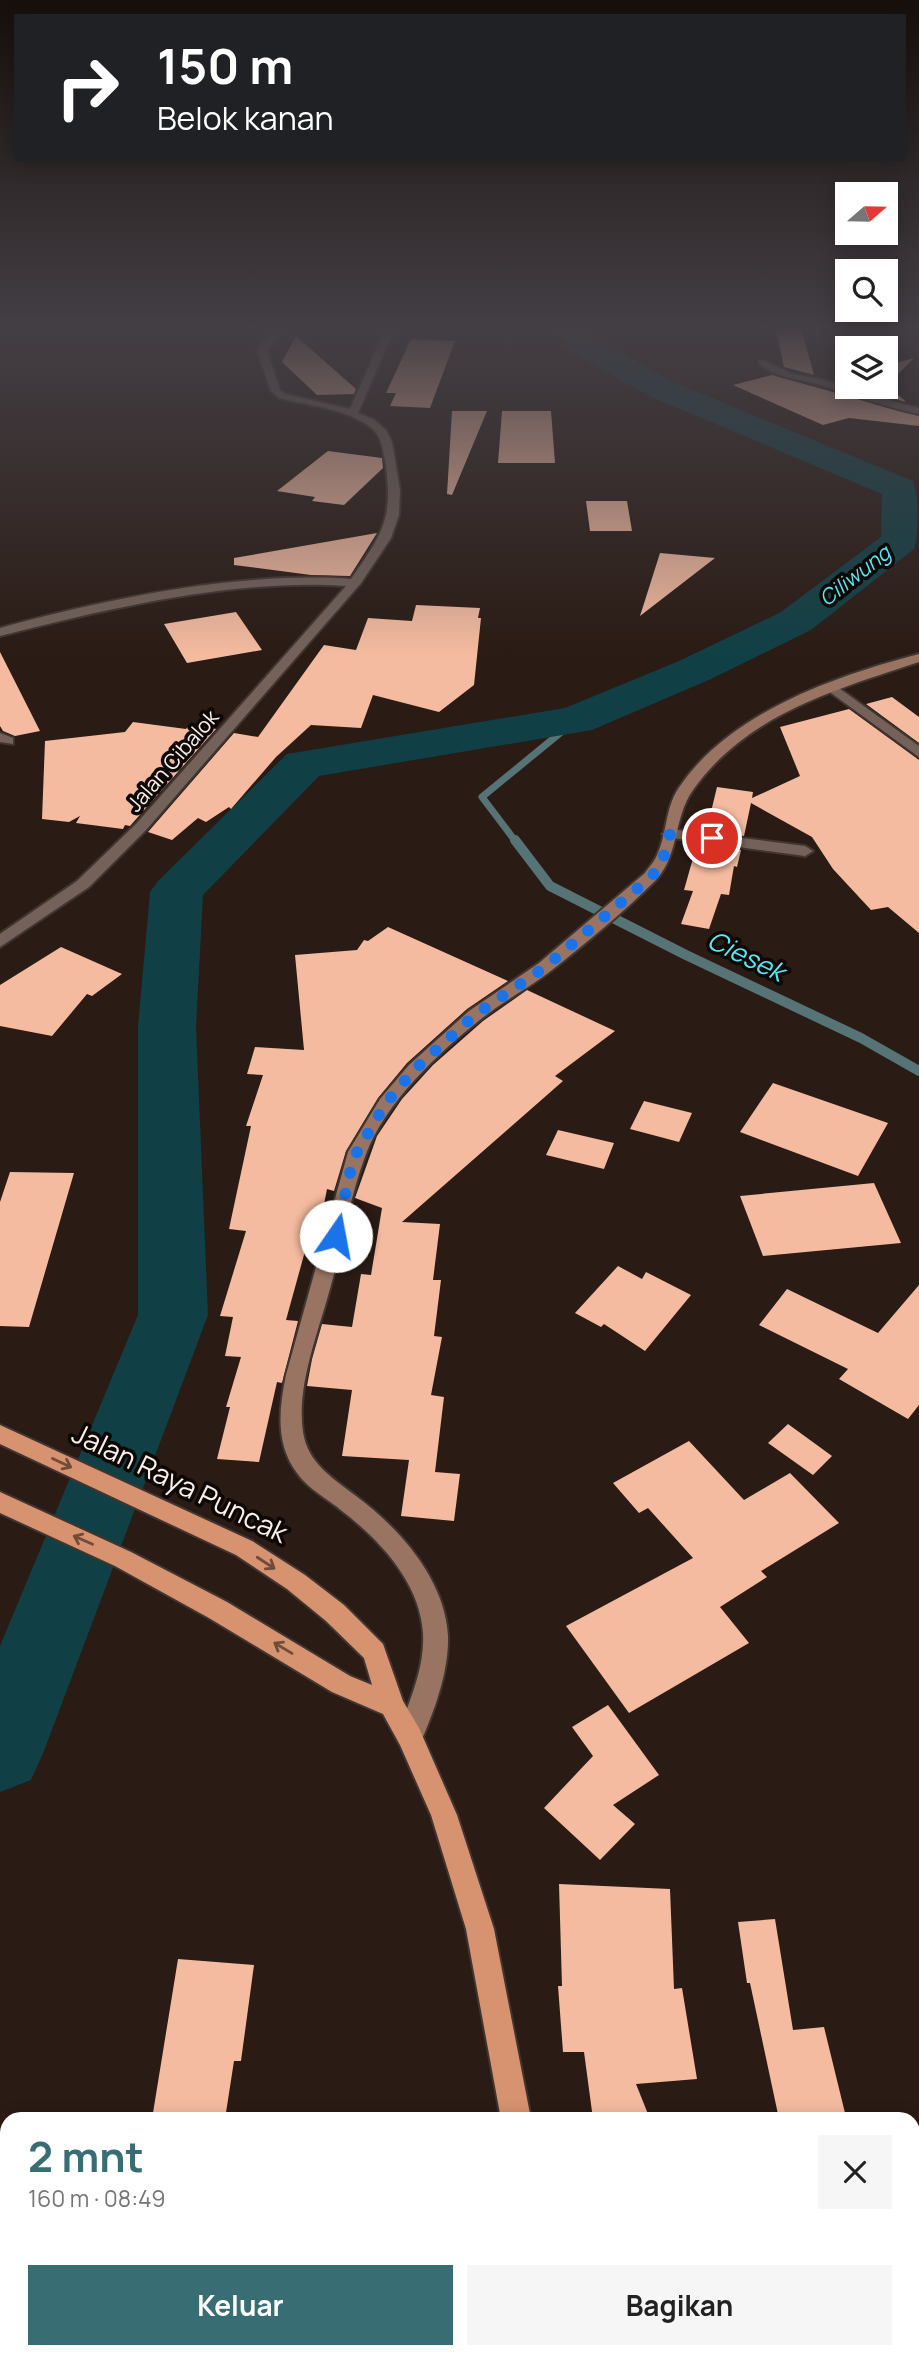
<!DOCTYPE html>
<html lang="id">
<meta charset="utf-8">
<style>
:root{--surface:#fff;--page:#f6f6f6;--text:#222;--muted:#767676;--accent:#386e73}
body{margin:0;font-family:Manrope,sans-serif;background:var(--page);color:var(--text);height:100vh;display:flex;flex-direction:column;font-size:26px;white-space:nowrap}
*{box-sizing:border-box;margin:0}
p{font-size:23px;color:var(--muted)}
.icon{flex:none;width:38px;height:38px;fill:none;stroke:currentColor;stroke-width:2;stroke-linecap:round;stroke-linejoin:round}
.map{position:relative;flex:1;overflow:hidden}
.drawer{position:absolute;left:0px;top:2112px;width:920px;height:247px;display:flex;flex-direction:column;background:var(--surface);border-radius:21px 21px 0 0;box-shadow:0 4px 18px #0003}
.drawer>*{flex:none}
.top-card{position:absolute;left:14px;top:14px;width:892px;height:147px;border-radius:0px;box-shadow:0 4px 18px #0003;background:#202124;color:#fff;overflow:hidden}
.needle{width:46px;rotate:70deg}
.buttons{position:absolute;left:835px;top:182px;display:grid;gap:14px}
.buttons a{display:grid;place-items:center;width:63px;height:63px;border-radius:0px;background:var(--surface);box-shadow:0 4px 18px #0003;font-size:35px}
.pin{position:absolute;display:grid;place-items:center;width:60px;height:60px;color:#fff;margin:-30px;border:4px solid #fff;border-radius:50%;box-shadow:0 2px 7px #0007}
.me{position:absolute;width:77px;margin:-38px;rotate:12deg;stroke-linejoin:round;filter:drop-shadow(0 0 5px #0008)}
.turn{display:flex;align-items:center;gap:24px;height:147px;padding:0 28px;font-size:32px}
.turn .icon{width:91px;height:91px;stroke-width:2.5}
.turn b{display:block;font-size:49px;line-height:60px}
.round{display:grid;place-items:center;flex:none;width:74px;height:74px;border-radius:0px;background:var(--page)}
.head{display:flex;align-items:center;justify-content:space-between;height:119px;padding:0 28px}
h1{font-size:42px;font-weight:700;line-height:52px;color:var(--accent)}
.action{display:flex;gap:14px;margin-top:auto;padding:14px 28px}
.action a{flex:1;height:80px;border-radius:0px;background:var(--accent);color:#fff;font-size:28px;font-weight:700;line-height:80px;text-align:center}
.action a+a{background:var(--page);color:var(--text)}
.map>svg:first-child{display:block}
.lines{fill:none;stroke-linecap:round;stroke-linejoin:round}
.stream-far1{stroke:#567476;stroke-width:7}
.stream{stroke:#567476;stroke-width:10}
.river{fill:#104045;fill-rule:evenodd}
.building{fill:#f4bba0}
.minor-casing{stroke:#403530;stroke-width:4}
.secondary-casing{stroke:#403530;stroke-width:4}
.trunk-casing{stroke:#403530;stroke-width:4}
.minor{fill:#74625a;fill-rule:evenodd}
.secondary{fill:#997462;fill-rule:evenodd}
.trunk{fill:#d79270;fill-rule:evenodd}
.oneway{stroke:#724c3a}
.route{stroke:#1a73e8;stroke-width:12;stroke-dasharray:0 21.6}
.labels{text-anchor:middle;stroke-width:7;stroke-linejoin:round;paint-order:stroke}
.far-water-label{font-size:21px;font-style:italic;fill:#54e9f6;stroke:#0d0705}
.far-street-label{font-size:21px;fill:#faefea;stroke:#0d0705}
.water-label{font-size:26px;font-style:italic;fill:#54e9f6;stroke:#0d0705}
.near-street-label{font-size:28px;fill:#faefea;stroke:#0d0705}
</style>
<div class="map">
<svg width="919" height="2358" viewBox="0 0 919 2358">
<rect width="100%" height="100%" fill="#2a1b14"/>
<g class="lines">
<path class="stream-far1" d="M516,842l-34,-45 94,-77"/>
<path class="stream" d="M515,840l35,46 136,69 175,83 58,33"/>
<path class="river" d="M553,325h30l10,14 85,45 235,97c6,14 6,54 1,68l-103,81 -100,49 -119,51 -273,46 -116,119 -7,132 12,288 -164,436 -13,29 -31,12v-146l138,-331v-288l12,-135 8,-11 129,-127 278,-46 114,-47 102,-49 100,-75 1,-43 -228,-96 -83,-45z"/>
</g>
<path class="building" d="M775,325h25l14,50 -30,-8z
M296,336l60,53 -2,5 -37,1 -35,-33z
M411,339l44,2 -25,67 -40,-2 6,-13h-10z
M914,358l-28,28v-20z
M772,375l147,41v10l-70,-8 -26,7 -90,-40z
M856,387h34l16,15 -24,-7z
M452,411h35l-35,84 -5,-1z
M502,411h49l4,52h-57z
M328,451l54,7 1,10 -39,37 -32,-4 3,-4 -38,-6z
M586,501h41l5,30h-42z
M377,533l-27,43 -39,-1 -77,-10v-7z
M660,553l55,5 -75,58z
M416,605l64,3 -2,10h3l-7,67 -35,27 -66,-17 -12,33 -50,-3 -35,32 -45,52 -2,-2 -23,15 -8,-4 -26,22 -24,-8 86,-99 24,4 66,-92 32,5 12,-32 44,3z
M236,612l26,38 -75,13 -23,-39z
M0,652l40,79 -25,5 -12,-5 -3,-5z
M892,697l27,20v26l-53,-39z
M849,709l70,51v173l-31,-26 -17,3 -38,-41 -21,-32 -61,-34 -7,33 -44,-6 4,-15 6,1 7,-29 36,5 -1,6 48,-22 -20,-49z
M133,722l53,7 4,-5 26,5 -86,97 -5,-1 -2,4 -47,-6 4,-7 -11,6 -27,-3 3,-78 80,-9z
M697,844l44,6 -4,17 -3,-1 -5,29 -8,-1 -12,35 -28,-5 12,-33 -9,-1z
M388,927l120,54 -41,28 -60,54 -29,35 -32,53 -12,40 -7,-2 -11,56 -9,-1 -21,76 12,1 -16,62 -5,-1 -18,80 -42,-3 13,-52h-4l15,-50 -16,-1 8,-39 -13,-1 26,-85 -17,-2 22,-103h-5l17,-51 -16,-1 8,-27 49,3 -9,-95 62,-5 7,-10 4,1z
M61,947l61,27 -30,22 -5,-2 -35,42 -52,-10v-41z
M527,990l88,41 -60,45 8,5 -161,141 38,2 -7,56h8l-7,56 8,1 -11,58 13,2 -9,75 25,2 -6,47 -53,-5 8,-56 -67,-4 10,-66 -45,-4 5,-27 10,-35 30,3 9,-53 10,1 11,-67 -27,-10 22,-62 25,-37 31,-34 50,-44z
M773,1083l115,40 -30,53 -118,-44z
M644,1101l48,12 -13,29 -49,-13z
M558,1130l56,13 -10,26 -58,-14z
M10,1172l64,1 -45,154 -29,-1v-124z
M874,1183l27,60 -138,13 -23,-60z
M618,1266l24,13 4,-7 45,23 -46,56 -41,-27 -3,3 -26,-14z
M919,1285v120l-11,14 -69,-40 9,-10 -89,-44 28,-36 91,44z
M788,1424l44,32 -19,19 -45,-32z
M689,1441l55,59 46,-27 49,50 -78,48 6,6 -47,30 29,36 -120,70 -63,-87 127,-68 -45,-50 -9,5 -26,-30z
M608,1705l51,70 -46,30 22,19 -35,36 -56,-52 49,-52 -21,-29z
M559,1884l111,5 4,100 8,-1 15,91 -61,5 14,35h-57l-9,-67h-21l-5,-66h4z
M775,1919l18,111 31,-3 21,86 -66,6 -29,-136h-3l-9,-61z
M178,1959l76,6 -13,96h-7l-9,58h-73z"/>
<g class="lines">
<g class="minor-casing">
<path id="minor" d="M278,325h9l-20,25 13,40 5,4 65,15 37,-84h9l-38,88 15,6 13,11 6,12 8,48 -1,25 -8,23 -30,45 -215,247 -57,57 -89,60v-13l77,-53 59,-57 210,-238c-109,-8 -240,23 -346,50v-8c105,-29 242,-57 351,-49 32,-46 43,-61 34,-119 -3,-15 -4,-27 -19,-36 -25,-16 -59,-19 -87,-26l-8,-7 -14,-41z
M759,360c8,0 24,10 34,14 9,2 18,3 27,5 33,8 65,22 99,29v6c-34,-7 -66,-19 -99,-29 -22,-7 -43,-6 -61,-21z
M832,683l87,63v11l-92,-67v-6z
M0,733l13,5v6l-13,-2z
M670,829l135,17 8,5 -8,5 -140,-19 -3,-3z"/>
</g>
<g class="secondary-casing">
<path id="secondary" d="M919,654v8c-84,28 -172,52 -226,128 -20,28 -13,65 -38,91 -30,30 -70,63 -103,89 -23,18 -49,31 -71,49 -42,33 -96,84 -115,135 -16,42 -23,88 -35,131 -12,46 -35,100 -28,147 5,32 30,46 53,64 43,32 89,83 92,140 1,36 -14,76 -29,110l-9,3 -9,-3 -4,-9c11,-34 28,-67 26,-104 -3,-50 -43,-93 -81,-122 -14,-12 -34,-22 -45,-38 -22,-29 -18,-65 -11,-98l62,-223 32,-53 29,-34 60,-54 70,-48 106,-90c4,-6 10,-12 12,-18 10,-21 8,-46 21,-66 50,-76 157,-113 241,-135z"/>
</g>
<g class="trunk-casing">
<path id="trunk" d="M0,1425l252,116 53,34 39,30 39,39 20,57 16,27 38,87 37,114 37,190h-30l-35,-190 -35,-114 -31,-70 -17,-31 -51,-22 -123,-74 -94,-52 -115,-53v-21l131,60 96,50 123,74 22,9 -8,-27 -38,-37 -39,-32 -51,-34 -236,-111z
M533,2352h34l1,6h-34z"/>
</g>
<use href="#minor" class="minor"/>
<use href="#secondary" class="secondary"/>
<use href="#trunk" class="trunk"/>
</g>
<defs><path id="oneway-shaft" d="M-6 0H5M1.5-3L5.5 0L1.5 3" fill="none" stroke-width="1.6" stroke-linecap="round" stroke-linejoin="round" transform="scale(1.75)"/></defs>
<g class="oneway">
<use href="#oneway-shaft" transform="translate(62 1463) rotate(25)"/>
<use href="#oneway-shaft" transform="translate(83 1540) rotate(-156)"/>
<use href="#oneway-shaft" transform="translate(266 1563) rotate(33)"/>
<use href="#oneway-shaft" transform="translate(283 1648) rotate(-149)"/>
</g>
<linearGradient id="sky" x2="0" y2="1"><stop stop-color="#170f0b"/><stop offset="0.5" stop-color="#443f45"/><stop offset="1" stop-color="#443f45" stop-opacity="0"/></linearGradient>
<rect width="919" height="656" fill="url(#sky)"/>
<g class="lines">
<path class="route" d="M336,1236l14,-63 7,-21 29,-49 29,-34 60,-54 70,-48 107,-91 10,-14 8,-28 42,4"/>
</g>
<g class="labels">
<g class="far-water-label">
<text transform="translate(855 576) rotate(-38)" y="7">Ciliwung</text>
</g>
<g class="far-street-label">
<text transform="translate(173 761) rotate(-49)" y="7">Jalan Cibalok</text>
</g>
<g class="water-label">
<text transform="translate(746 956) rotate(26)" y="9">Ciesek</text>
</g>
<g class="near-street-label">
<text transform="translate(180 1483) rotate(26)" y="10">Jalan Raya Puncak</text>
</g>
</g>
</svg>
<div class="buttons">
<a><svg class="needle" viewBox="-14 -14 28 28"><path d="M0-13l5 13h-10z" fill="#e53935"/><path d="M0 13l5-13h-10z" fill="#767676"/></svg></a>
<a><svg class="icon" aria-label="search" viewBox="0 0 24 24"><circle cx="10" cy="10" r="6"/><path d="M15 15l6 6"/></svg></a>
<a><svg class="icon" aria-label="layers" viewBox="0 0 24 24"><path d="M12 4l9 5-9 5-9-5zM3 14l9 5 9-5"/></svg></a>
</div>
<div class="pin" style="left:712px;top:838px;background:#d93025"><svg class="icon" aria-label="arrive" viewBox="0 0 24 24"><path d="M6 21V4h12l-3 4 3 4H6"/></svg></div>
<svg class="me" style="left:336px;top:1236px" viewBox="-20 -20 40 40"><circle r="19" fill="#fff"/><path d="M0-13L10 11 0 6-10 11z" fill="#1a73e8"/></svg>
<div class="top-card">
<div class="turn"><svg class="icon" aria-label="right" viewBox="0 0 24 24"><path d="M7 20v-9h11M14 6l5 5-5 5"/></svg><div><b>150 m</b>Belok kanan</div></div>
</div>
<section class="drawer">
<div class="head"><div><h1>2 mnt</h1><p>160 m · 08:49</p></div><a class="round"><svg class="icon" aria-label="close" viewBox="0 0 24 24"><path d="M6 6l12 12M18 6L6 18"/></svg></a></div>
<div class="action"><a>Keluar</a><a>Bagikan</a></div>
</section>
</div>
